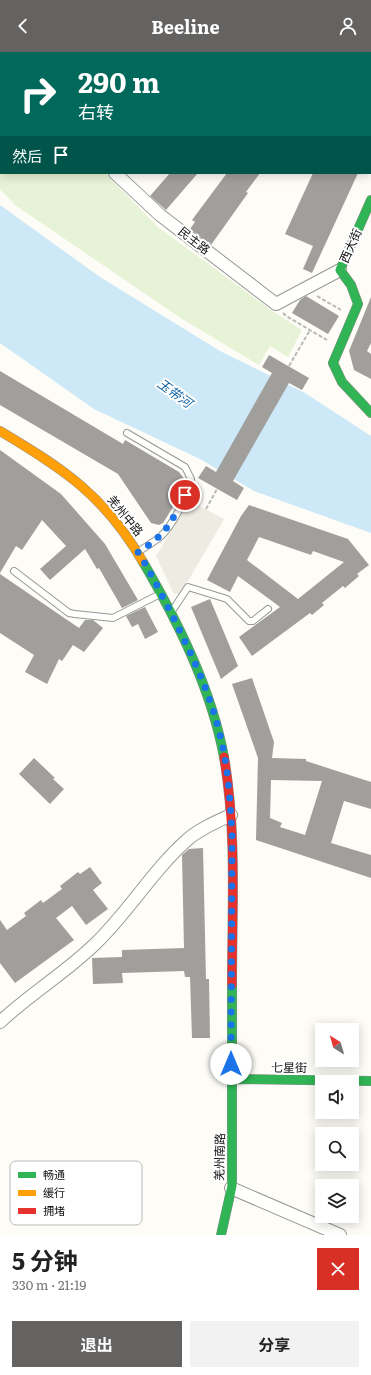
<!DOCTYPE html>
<html lang="zh">
<meta charset="utf-8">
<style>
:root{--surface:#fff;--page:#f2f2f2;--text:#222;--muted:#767676;--accent:#646362}
body{margin:0;font-family:Literata,"Noto Sans SC",serif;background:var(--page);color:var(--text);height:100vh;display:flex;flex-direction:column;font-size:15px;white-space:nowrap}
*{box-sizing:border-box;margin:0}
p{font-size:13px;color:var(--muted)}
.icon{flex:none;width:22px;height:22px;fill:none;stroke:currentColor;stroke-width:2;stroke-linecap:round;stroke-linejoin:round}
.map{position:relative;height:1183px;overflow:hidden}
.panel{display:flex;flex-direction:column;background:var(--surface);flex:1}
.panel>*{flex:none}
.top-card{position:absolute;left:0px;top:0px;width:371px;height:122px;box-shadow:0 2px 10px #0003;background:#00695c;color:#fff;overflow:hidden}
.needle{width:26px;rotate:323deg}
.tools{position:absolute;left:315px;top:971px;display:grid;gap:8px}
.tools a{display:grid;place-items:center;width:44px;height:44px;border-radius:0px;background:var(--surface);box-shadow:0 2px 10px #0003;font-size:20px}
.pin{position:absolute;display:grid;place-items:center;width:34px;height:34px;color:#fff;margin:-17px;border:2px solid #fff;border-radius:50%;box-shadow:0 1px 4px #0007}
.me{position:absolute;width:44px;margin:-22px;rotate:0deg;stroke-linejoin:round;filter:drop-shadow(0 0 3px #0008)}
.turn{display:flex;align-items:center;gap:14px;height:84px;padding:0 12px;font-size:18px}
.turn .icon{width:52px;height:52px;stroke-width:2.5}
.turn b{display:block;font-size:28px;line-height:34px}
.then{display:flex;align-items:center;height:38px;padding:0 12px;background:#0003;gap:8px;font-size:15px}
.round{display:grid;place-items:center;flex:none;width:42px;height:42px;border-radius:0px;background:var(--page)}
.head{display:flex;align-items:center;justify-content:space-between;height:68px;padding:0 12px}
h1{font-size:24px;font-weight:700;line-height:30px}
.button{display:flex;gap:8px;margin-top:auto;padding:8px 12px}
.button a{flex:1;height:46px;border-radius:0px;background:var(--accent);color:#fff;font-size:16px;font-weight:700;line-height:46px;text-align:center}
.button a+a{background:var(--page);color:var(--text)}
header{display:flex;justify-content:space-between;align-items:center;height:52px;padding:0 12px;background:var(--accent);color:#fff;font-size:18px;font-weight:700}
.map>svg:first-child{display:block}
.green{fill:#e7f3d7}
.plaza{fill:#edebe2}
.water{fill:#cde8f7}
.building{fill:#a19f9c;fill-rule:evenodd}
.lines{fill:none;stroke-linecap:round;stroke-linejoin:round}
.lane-casing{stroke:#979795;stroke-width:8}
.street-casing{stroke:#979795;stroke-width:14}
.fast-casing{stroke:#8e8d8b;stroke-width:10}
.slow-casing{stroke:#8e8d8b;stroke-width:10}
.jam-casing{stroke:#8e8d8b;stroke-width:10}
.path{stroke:#b9b9b8;stroke-width:2;stroke-dasharray:4 2;stroke-linecap:butt}
.lane{stroke:#fffffe;stroke-width:6}
.street{stroke:#fffffe;stroke-width:12}
.fast{stroke:#30b455;stroke-width:9}
.slow{stroke:#ff9f0a;stroke-width:9}
.jam{stroke:#e5322d;stroke-width:9}
.route{stroke:#1a73e8;stroke-width:7;stroke-dasharray:0 12.6}
.labels{text-anchor:middle;stroke-width:4;stroke-linejoin:round;paint-order:stroke}
.street-label{font-size:12px;fill:#111;stroke:#fff}
.water-label{font-size:13px;font-style:italic;fill:#1768a6;stroke:#fff}
.key{fill:#fff;stroke:#b8b8b8;stroke-width:1}
.key-label{font-size:11px;fill:#111}
</style>
<header><svg class="icon" aria-label="back" viewBox="0 0 24 24"><path d="M15 5l-7 7 7 7"/></svg>Beeline<svg class="icon" aria-label="person" viewBox="0 0 24 24"><circle cx="12" cy="8" r="4"/><path d="M4 21q1-7 8-7t8 7"/></svg></header>
<div class="map">
<svg width="371" height="1183" viewBox="0 0 371 1183">
<rect width="100%" height="100%" fill="#fdfcf7"/>
<path class="green" d="M0,13l1,108h104l53,54 113,83 31,20 -14,27 -18,-11 -11,19 -80,-48 -164,-112 -15,-16z"/>
<path class="plaza" d="M190,449l34,18 -43,74 -7,1 -18,-38z"/>
<path class="water" d="M0,153l100,72 120,74 85,42 66,43v97l-117,-42 -54,-32 -106,-50 -94,-66z"/>
<path class="building" d="M170,121h28l-32,37 -16,-14z
M227,121h33l-14,19 2,1 -37,52 -21,-16 5,-7 -3,-2z
M313,121h45l-46,100 -9,-4 10,-23 -28,-12z
M306,244l33,20 -11,18 -36,-21 8,-13z
M371,245v46l-4,8 4,3v25l-17,-9 -5,-19z
M269,303l40,23 -7,12 -13,-7 -56,98 11,7 -7,12 -39,-22 8,-12 10,6 56,-99 -10,-6z
M0,319l123,73 2,-4 54,32 6,8 -2,11 -20,32 -4,2 -8,-2 -33,-49 -118,-69z
M0,398l61,44 44,50 33,56 -16,8 -23,-40 -2,1 -12,-20 -35,31 -10,-11 26,-23 -24,-26 -20,30 -6,-4 -16,27z
M249,453l99,34 21,26 -12,9 2,2 -14,12 -2,-2 -21,17 2,2 -12,10 -2,-2 -58,43 -13,-19 41,-30 -42,-31 -8,16 -23,-12 34,-64zM259,485l52,18 2,-4 31,11 -46,37 -51,-39z
M0,522l79,54 6,-8h8l10,8 -19,24 -11,-7 -11,16 -3,-2 -12,25 -22,-12 9,-17 -34,-22z
M210,547l28,67 -17,13 -30,-72z
M145,555l13,25 -13,7 -7,-15 -6,3 -6,-11z
M252,626l22,64 -2,16 34,1v2l65,21v27l-27,-8 -13,42 40,12v23l-115,-38 2,-82 -26,-74zM271,728l51,1 -17,54 -25,-8 2,-4 -12,-5z
M34,706l21,20 -2,1 11,10 -14,15 -31,-30z
M203,796l3,131h3l1,59h-18l-2,-61h-5l-1,-6 -62,2 1,10 -30,1 -1,-26 30,-1v-7l62,-2 -2,-93 7,-6z
M90,815l12,16 -9,7 15,19 -22,16 -14,-19 -16,12 18,22 -59,43 -15,-20v-43l7,10 19,-14 -2,-3 17,-13 2,3 19,-14 -2,-3 18,-14 2,2z"/>
<g class="lines">
<g class="lane-casing">
<path id="lane" d="M127,381l58,34 6,12c-3,17 -19,48 -32,59 -7,5 -14,9 -21,14
M14,519l55,42 6,1 38,4 47,-24
M172,559l16,-24 39,12 22,22h4l15,-12"/>
</g>
<g class="street-casing">
<path id="street" d="M0,1l1,1
M88,1l1,-1
M115,121l45,42 116,89 64,-34
M0,970c30,-28 65,-49 94,-77 34,-32 58,-74 93,-105 12,-11 29,-18 44,-25
M231,1136l109,47"/>
</g>
<g class="fast-casing">
<path id="fast" d="M371,148l-31,70 11,15 7,19 -25,59 9,19 29,31
M143,510c35,60 68,126 81,195
M231,1027l140,2
M221,1183l11,-49v-201"/>
</g>
<g class="slow-casing">
<path id="slow" d="M0,379c64,38 105,65 143,131"/>
</g>
<g class="jam-casing">
<path id="jam" d="M224,705c13,75 8,152 8,228"/>
</g>
<path class="path" d="M317,244l24,14
M283,261l3,3 41,24
M289,314l21,-36
M206,457l11,-20"/>
<use href="#lane" class="lane"/>
<use href="#street" class="street"/>
<use href="#fast" class="fast"/>
<use href="#slow" class="slow"/>
<use href="#jam" class="jam"/>
</g>
<g class="lines">
<path class="route" d="M185,443c-13,27 -21,42 -47,57 12,19 22,40 33,61 19,38 38,77 48,118 9,34 11,68 13,102l-1,231"/>
</g>
<g class="labels">
<g class="street-label">
<text transform="translate(194 189) rotate(38)" y="4">民主路</text>
<text transform="translate(351 194) rotate(-66)" y="4">西大街</text>
<text transform="translate(125 464) rotate(51)" y="4">羌州中路</text>
<text transform="translate(289 1016) rotate(1)" y="4">七星街</text>
<text transform="translate(220 1105) rotate(-89)" y="4">羌州南路</text>
</g>
<g class="water-label">
<text transform="translate(175 341) rotate(36)" y="5">玉带河</text>
</g>
</g>
<rect x="10" y="1109" width="132" height="64" rx="6" class="key"/>
<rect x="18" y="1120" width="18" height="6" fill="#30b455"/>
<rect x="18" y="1138" width="18" height="6" fill="#ff9f0a"/>
<rect x="18" y="1156" width="18" height="6" fill="#e5322d"/>
<g class="key-label">
<text x="43" y="1127">畅通</text>
<text x="43" y="1145">缓行</text>
<text x="43" y="1163">拥堵</text>
</g>
</svg>
<div class="tools">
<a><svg class="needle" viewBox="-14 -14 28 28"><path d="M0-13l5 13h-10z" fill="#e53935"/><path d="M0 13l5-13h-10z" fill="#767676"/></svg></a>
<a><svg class="icon" aria-label="sound" viewBox="0 0 24 24"><path d="M4 9h4l5-4v14l-5-4H4zM17 9q2 3 0 6"/></svg></a>
<a><svg class="icon" aria-label="search" viewBox="0 0 24 24"><circle cx="10" cy="10" r="6"/><path d="M15 15l6 6"/></svg></a>
<a><svg class="icon" aria-label="layers" viewBox="0 0 24 24"><path d="M12 4l9 5-9 5-9-5zM3 14l9 5 9-5"/></svg></a>
</div>
<div class="pin" style="left:185px;top:443px;background:#d93025"><svg class="icon" aria-label="arrive" viewBox="0 0 24 24"><path d="M6 21V4h12l-3 4 3 4H6"/></svg></div>
<svg class="me" style="left:231px;top:1012px" viewBox="-20 -20 40 40"><circle r="19" fill="#fff"/><path d="M0-13L10 11 0 6-10 11z" fill="#1a73e8"/></svg>
<div class="top-card">
<div class="turn"><svg class="icon" aria-label="right" viewBox="0 0 24 24"><path d="M7 20v-9h11M14 6l5 5-5 5"/></svg><div><b>290 m</b>右转</div></div>
<div class="then">然后<svg class="icon" aria-label="arrive" viewBox="0 0 24 24"><path d="M6 21V4h12l-3 4 3 4H6"/></svg></div>
</div>
</div>
<section class="panel">
<div class="head"><div><h1>5 分钟</h1><p>330 m · 21:19</p></div><a class="round" style="background:#d93025;color:#fff"><svg class="icon" aria-label="close" viewBox="0 0 24 24"><path d="M6 6l12 12M18 6L6 18"/></svg></a></div>
<div class="button"><a>退出</a><a>分享</a></div>
</section>
